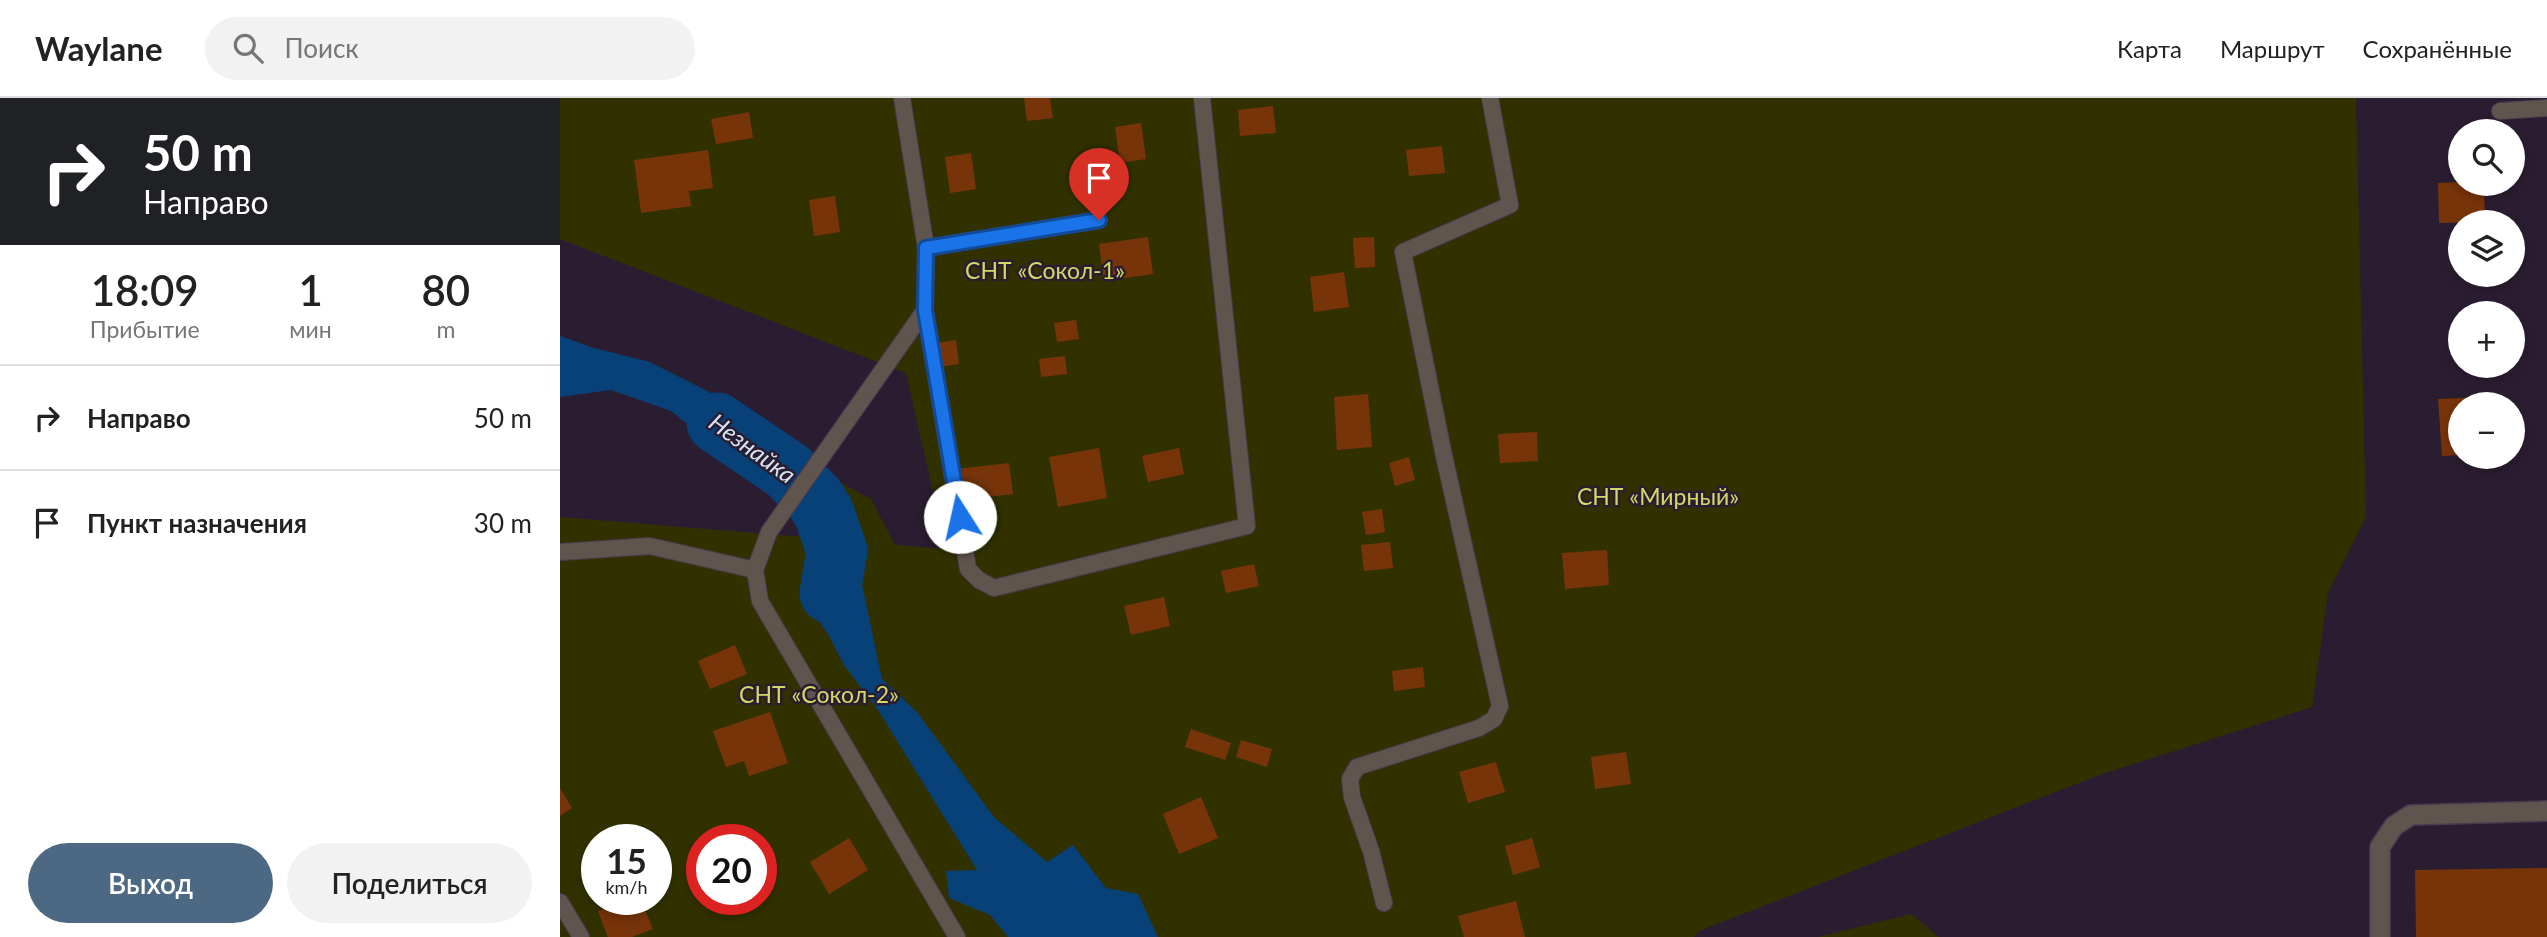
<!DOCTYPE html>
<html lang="ru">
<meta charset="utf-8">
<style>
:root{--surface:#fff;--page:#f2f2f2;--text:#222;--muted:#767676;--line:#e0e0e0;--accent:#4c6883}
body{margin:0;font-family:Lato,sans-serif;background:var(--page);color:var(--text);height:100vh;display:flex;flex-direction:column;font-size:26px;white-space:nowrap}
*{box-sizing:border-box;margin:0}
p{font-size:23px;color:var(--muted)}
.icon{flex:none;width:38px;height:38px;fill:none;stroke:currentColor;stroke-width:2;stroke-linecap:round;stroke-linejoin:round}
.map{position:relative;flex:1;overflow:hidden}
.side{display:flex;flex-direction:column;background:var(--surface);width:560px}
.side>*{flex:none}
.guide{background:#202124;color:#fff;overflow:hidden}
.buttons{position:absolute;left:1888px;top:21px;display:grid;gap:14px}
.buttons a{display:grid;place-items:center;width:77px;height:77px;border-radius:50%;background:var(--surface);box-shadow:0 4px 10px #0003;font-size:35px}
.speed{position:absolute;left:21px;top:726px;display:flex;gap:14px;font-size:35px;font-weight:700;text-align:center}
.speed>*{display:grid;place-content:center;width:91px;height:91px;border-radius:50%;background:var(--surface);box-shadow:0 4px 10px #0003;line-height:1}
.speed small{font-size:18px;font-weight:400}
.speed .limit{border:10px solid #d22;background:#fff;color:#111}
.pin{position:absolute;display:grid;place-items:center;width:60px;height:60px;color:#fff;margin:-72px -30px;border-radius:50% 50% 50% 0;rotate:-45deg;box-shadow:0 0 7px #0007}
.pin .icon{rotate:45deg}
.me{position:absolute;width:77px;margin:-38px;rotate:350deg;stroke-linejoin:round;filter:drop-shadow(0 0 5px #0008)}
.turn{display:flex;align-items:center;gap:24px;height:147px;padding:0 28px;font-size:32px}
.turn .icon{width:91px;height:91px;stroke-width:2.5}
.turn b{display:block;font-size:49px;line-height:60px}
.eta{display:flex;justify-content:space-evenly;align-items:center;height:119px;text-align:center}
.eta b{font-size:42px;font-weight:600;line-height:49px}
.action{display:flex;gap:14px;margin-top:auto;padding:14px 28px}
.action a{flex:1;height:80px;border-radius:42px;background:var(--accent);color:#fff;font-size:28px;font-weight:600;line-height:80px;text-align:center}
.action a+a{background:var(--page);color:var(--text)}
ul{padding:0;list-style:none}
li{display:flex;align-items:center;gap:21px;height:105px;padding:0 28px;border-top:2px solid var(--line)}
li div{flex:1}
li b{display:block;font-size:26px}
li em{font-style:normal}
header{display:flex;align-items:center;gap:42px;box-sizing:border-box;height:98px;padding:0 35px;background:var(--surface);border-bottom:2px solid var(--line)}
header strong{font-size:33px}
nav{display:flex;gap:38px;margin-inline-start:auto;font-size:24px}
.search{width:490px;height:63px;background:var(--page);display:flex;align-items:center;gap:18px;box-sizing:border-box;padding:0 24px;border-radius:38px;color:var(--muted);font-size:26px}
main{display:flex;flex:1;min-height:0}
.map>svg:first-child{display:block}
.green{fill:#313100;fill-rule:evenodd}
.water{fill:#074177}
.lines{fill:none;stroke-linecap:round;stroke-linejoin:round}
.river{stroke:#074177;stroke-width:61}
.building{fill:#783409}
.service-casing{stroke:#483b4e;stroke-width:18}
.minor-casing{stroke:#483b4e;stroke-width:22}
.service{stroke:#60544e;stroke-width:16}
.minor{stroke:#60544e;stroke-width:19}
.route-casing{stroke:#114b97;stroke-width:18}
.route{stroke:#1a73e8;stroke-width:12}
.labels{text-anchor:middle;stroke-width:5;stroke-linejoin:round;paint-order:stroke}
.park-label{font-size:23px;fill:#d4d866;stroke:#2b1d31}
.water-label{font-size:24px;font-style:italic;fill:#d6e4f4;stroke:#2b1d31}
</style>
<header>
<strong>Waylane</strong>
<div class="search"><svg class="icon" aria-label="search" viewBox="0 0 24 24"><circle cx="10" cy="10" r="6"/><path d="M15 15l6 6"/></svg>Поиск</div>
<nav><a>Карта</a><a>Маршрут</a><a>Сохранённые</a></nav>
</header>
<main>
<section class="side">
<div class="guide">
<div class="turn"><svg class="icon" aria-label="right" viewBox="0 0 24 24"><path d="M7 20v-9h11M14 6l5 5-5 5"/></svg><div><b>50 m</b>Направо</div></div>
</div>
<div class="eta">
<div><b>18:09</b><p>Прибытие</p></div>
<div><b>1</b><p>мин</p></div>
<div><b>80</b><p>m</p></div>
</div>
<ul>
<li><svg class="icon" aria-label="right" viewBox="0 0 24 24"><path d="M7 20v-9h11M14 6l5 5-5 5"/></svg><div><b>Направо</b></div><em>50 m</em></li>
<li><svg class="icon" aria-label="arrive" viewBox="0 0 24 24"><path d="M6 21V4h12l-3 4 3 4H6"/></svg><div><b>Пункт назначения</b></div><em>30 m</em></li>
</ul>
<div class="action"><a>Выход</a><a>Поделиться</a></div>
</section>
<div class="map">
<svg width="1987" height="839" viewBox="0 0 1987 839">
<rect width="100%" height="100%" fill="#2b1d31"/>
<path class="green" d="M0,0h1796l10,419 -38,76 -16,114 -213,68 -400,156 -5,6h-1134v-420l293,24 -12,-58 30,16 24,46 51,4 -40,-176 -346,-134zM37,742h59v60h-59zM142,742h59v60h-59z
M1351,816l28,23h-121z"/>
<path class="water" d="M0,238l34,12 56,14 114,58 33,38 -19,28 -61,-38 -46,-37 -60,-21 -51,7z
M274,411l18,28 30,142 35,33 77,105 53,45 26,-17 33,43 32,6 20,43h-150l-18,-22 -41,-17 -3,-27 31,-1 -99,-160 -34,-45 -16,-31 -26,-37 21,-28 -7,-54z"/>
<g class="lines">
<path class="river" d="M157,325l71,48 27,28 9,14 13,38 -7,42"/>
</g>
<path class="building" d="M464,0h26l3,20 -26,3z
M713,8l3,27 -36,3 -2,-26z
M189,14l4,26 -37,6 -5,-25z
M581,25l5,36 -26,4 -5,-36z
M882,48l3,27 -36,3 -3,-26z
M148,52l5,38 -24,3 2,15 -50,7 -7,-53z
M411,55l5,36 -26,4 -5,-36z
M1900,84l24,2 1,38 -46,1 -1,-40z
M275,98l5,36 -26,4 -5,-36z
M588,139l5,37 -49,7 -5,-37z
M814,139l1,30 -20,1 -2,-30z
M784,174l5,35 -35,5 -4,-35z
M516,222l3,19 -22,3 -3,-19z
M396,242l3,24 -28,4 -3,-24z
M505,258l2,18 -26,3 -2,-18z
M808,296l4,53 -35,3 -3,-53z
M1924,299v7h-24v51l-18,1 -4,-57z
M977,334l1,29 -38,2 -2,-29z
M539,350l8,50 -49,9 -9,-50z
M619,350l5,26 -36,8 -6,-26z
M849,359l6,23 -20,6 -6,-23z
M449,365l4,31 -52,6 -4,-31z
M822,411l3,23 -19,3 -4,-23z
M830,444l3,26 -29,3 -3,-26z
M1047,452l2,35 -44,4 -3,-36z
M694,466l5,22 -33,7 -5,-22z
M604,499l6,29 -39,9 -7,-29z
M175,547l12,29 -37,15 -12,-28z
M863,569l2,20 -31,4 -2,-20z
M210,614l18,51 -39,13 -5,-15 -18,6 -13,-36z
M631,631l40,14 -6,17 -40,-13z
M681,642l31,9 -5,18 -31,-10z
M1066,654l5,32 -36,5 -4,-32z
M936,664l9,30 -37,11 -9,-31z
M0,690l12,20 -12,8z
M641,699l17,41 -39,16 -16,-40z
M289,740l19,32 -39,24 -19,-32z
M972,740l8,29 -27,8 -8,-29z
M1987,770v69h-131l-1,-67z
M68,802h13l12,29 -21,8h-24l-10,-26z
M956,803l9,36h-61l-6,-21z"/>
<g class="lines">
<g class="service-casing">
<path id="service" d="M342,0l24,150 -1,62 43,259 11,11 15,8 253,-62 -45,-428
M1940,13l47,-3
M366,150l173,-28
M365,212l-156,222 -14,38 5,31 197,336
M0,454l90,-6 105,24
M0,804l21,35
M824,805l-13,-52 -19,-54 -2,-18 7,-12 122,-39 15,-9 6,-13 -56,-250 -41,-204 107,-47 -20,-107"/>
</g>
<g class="minor-casing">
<path id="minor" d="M1820,839v-90l14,-21 17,-11 136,-4"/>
</g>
<use href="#service" class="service"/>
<use href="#minor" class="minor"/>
</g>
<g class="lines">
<g class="route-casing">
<path id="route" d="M400,419l-35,-207 1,-62 173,-28"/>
</g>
<use href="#route" class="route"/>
</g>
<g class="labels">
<g class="park-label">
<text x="485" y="181">СНТ «Сокол-1»</text>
<text x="1098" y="407">СНТ «Мирный»</text>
<text x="259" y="605">СНТ «Сокол-2»</text>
</g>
<g class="water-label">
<text transform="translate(192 351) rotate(36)" y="8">Незнайка</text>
</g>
</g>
</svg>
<div class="buttons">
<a><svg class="icon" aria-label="search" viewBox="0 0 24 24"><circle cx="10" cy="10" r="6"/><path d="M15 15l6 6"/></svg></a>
<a><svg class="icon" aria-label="layers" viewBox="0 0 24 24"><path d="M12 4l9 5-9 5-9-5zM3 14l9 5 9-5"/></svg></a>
<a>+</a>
<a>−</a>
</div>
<div class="speed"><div>15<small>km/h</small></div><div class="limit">20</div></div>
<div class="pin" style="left:539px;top:122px;background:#d93025"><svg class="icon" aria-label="arrive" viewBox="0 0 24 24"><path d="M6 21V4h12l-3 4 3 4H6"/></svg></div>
<svg class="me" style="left:400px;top:419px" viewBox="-20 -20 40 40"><circle r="19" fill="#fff"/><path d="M0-13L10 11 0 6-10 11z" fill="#1a73e8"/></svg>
</div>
</main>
